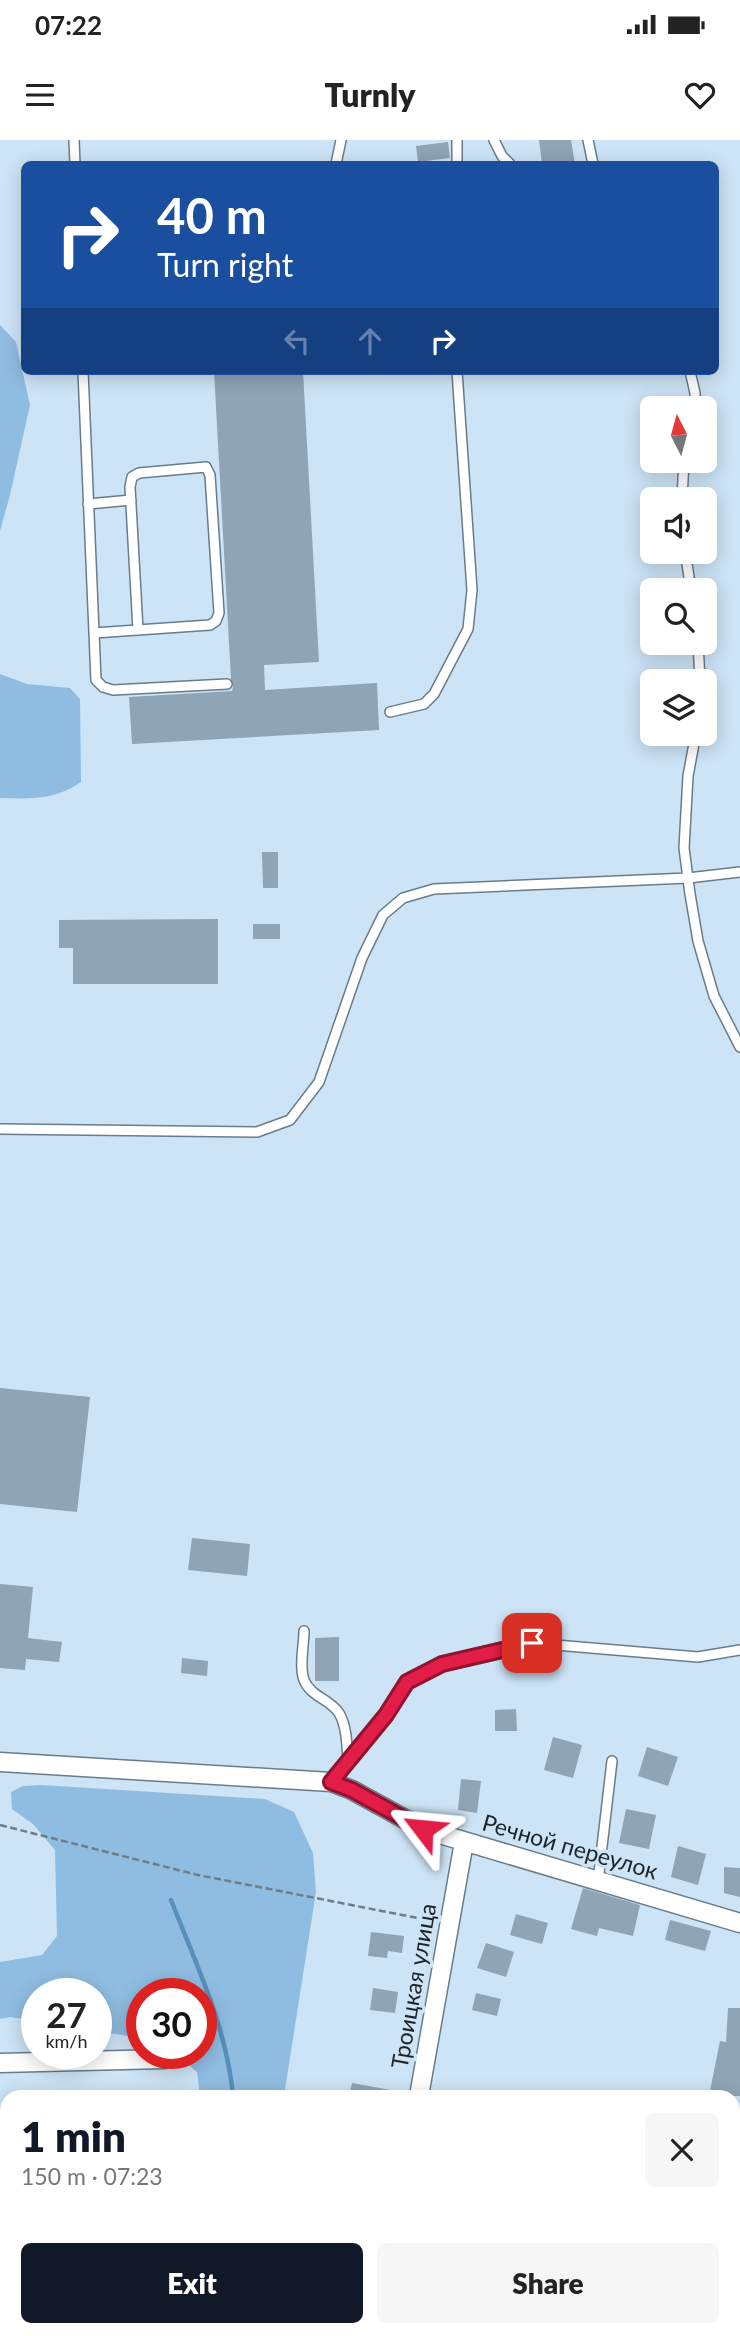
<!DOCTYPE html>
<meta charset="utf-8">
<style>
:root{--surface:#fff;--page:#f6f6f6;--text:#222;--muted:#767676;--accent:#111827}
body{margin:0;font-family:Lato,sans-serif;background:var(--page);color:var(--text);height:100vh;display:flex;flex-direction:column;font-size:26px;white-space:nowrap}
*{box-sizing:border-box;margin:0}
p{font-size:23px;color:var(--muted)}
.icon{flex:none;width:38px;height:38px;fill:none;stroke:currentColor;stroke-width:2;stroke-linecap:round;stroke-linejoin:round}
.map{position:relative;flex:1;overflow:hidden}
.side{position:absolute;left:0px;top:1950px;width:740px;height:247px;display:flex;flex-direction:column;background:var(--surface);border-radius:21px 21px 0 0;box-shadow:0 4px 18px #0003}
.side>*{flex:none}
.banner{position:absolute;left:21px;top:21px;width:698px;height:214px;border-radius:10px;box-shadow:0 4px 18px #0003;background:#1a4fa0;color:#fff;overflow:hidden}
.needle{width:46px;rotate:354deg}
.fabs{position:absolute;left:640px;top:256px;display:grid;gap:14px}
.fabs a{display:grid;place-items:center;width:77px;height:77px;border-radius:10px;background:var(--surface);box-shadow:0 4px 18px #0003;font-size:35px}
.speed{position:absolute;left:21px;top:1838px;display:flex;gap:14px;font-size:35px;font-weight:700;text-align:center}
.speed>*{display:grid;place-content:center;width:91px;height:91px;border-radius:50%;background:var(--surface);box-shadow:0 4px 18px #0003;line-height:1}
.speed small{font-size:18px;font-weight:400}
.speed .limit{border:10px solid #d22;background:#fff;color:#111}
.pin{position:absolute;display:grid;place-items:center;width:60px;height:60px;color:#fff;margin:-30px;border-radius:14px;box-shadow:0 4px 10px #0006}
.me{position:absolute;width:77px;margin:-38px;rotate:299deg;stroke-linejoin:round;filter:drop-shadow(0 0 5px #0008)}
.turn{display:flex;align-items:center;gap:24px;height:147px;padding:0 21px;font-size:32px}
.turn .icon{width:91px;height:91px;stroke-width:2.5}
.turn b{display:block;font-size:49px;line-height:60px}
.lanes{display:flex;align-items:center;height:66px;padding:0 21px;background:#0003;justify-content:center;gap:35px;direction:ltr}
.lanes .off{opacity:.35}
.round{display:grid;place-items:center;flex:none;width:74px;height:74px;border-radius:10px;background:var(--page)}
.head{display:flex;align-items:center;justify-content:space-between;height:119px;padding:0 21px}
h1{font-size:42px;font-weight:800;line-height:52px;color:var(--accent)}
.action{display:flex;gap:14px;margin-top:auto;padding:14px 21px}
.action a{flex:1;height:80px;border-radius:10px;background:var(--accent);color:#fff;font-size:28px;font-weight:800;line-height:80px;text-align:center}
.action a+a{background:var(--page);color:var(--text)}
.status{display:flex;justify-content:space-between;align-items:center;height:49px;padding:0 35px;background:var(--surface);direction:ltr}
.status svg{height:19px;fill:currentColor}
header{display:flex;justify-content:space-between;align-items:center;height:91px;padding:0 21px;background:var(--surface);font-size:32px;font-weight:800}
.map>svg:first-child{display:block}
.green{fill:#8fbde1}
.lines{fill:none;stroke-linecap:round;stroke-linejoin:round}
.stream{stroke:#5890b9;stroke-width:4.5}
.building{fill:#8fa4b5}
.service-casing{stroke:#687c8c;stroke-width:12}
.minor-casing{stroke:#687c8c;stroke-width:21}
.path{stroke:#6e7d89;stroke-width:2.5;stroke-dasharray:7 3.5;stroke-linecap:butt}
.service{stroke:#fff;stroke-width:9}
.minor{stroke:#fff;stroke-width:18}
.route-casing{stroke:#92132f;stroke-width:18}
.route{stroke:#e11d48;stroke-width:12}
.labels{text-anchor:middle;stroke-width:7;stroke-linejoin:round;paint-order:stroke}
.street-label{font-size:23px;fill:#1c242b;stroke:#cde4f6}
</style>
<div class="status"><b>07:22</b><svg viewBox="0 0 49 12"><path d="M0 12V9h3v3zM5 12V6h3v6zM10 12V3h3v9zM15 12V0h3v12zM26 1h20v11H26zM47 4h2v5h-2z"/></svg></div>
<header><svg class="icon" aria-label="menu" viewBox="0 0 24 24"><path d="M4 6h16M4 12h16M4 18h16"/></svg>Turnly<svg class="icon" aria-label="heart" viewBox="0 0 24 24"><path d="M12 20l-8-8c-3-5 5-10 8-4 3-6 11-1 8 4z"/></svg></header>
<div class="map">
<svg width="740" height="2196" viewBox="0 0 740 2196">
<rect width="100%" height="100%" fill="#cde4f6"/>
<path class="green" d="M0,185l16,17 14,63 -20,90 -10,36z
M0,534l27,10 43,4 10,11 1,83c-26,18 -50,17 -81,16z
M42,1645l223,14 29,13 19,41 3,39 -32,204h-84l-3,-24 -22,-19h26v-60h-59v45l-46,-7v-38h-59v28l-27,-4 -10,2v-57l42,-7 15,-19 -2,-86 -22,-26 -21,-15 -1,-17 12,-6z
M0,2154h7v35h228l-2,7h-233z"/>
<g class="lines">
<path class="stream" d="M171,1760c25,64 56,128 62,196
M200,2196l1,-7"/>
</g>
<path class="building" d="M539,0h32l4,24h-33z
M448,2l2,16 -32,4 -2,-16z
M214,231h89l16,291 -55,3 1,25 112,-7 2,47 -247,14 -3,-47 103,-6 1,-4 -2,-8z
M262,712h16v36h-15z
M218,779v65h-145v-36h-14v-28z
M253,784h27v15h-27z
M0,1248l90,9 -13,115 -77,-8z
M192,1398l58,6 -3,32 -59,-6z
M0,1444l33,3 -5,51 34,4 -3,20 -33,-3 -1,11 -25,-2z
M339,1497v44h-24v-43z
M182,1518l26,3 -1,15 -26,-3z
M516,1569l1,22h-22v-21z
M553,1597l29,8 -9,33 -29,-8z
M647,1607l31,10 -10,29 -30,-10z
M461,1639l20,2 -4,32 -19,-3z
M626,1669l30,6 -7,34 -30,-6z
M678,1706l28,8 -8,31 -27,-8z
M724,1727l16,1v29l-16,-4z
M583,1748l57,17 -7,31 -34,-8 -2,8 -26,-7z
M516,1774l32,9 -6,21 -32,-9z
M670,1780l41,11 -6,20 -40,-11z
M371,1792l33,4 -2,17 -14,-2 -1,7 -19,-2z
M486,1803l28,9 -8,25 -29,-9z
M373,1848l25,4 -3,21 -25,-3z
M476,1853l25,6 -4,17 -25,-6z
M728,1868h12v88h-31l11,-55 6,1z
M352,1943l39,7 -1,6h-41z"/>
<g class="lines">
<g class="service-casing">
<path id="service" d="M74,0l1,24
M457,0v24
M494,0l8,16 8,8
M588,0l5,24
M336,24l5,-24
M83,231l13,309 7,7 10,3 114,-6
M690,231l5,22v15
M682,359l2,-39
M88,364l43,-4
M685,411l6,39
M94,493l116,-8 6,-4 3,-8 -9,-138 -4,-8 -67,6 -7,4 -2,10 8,143
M698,502l2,39
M390,572l34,-8 10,-10 34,-65 4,-39 -15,-219
M696,593l-8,43 -4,72 6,46 8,47 16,55 26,51
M0,989l257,3 33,-12 29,-38 43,-124 21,-43 20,-17 31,-9 254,-11 52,-6
M304,1491c0,14 -5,35 0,49 7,17 26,19 35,33 8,13 8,34 9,48
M331,1642l55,-67 21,-33 35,-18 90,-21 166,14 42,-7
M598,1741l14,-120"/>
</g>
<g class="minor-casing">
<path id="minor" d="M0,1622l331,20 21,8 71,39 317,94
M0,1923l164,-4
M419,1956l45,-254
M0,2120h7
M381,2196l1,-7"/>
</g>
<path class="path" d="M0,1685l198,50 235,46"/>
<use href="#service" class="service"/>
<use href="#minor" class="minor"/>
</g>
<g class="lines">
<g class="route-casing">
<path id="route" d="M423,1689l-71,-39 -21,-8 55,-67 21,-33 35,-18 90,-21"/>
</g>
<use href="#route" class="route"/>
</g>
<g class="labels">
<g class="street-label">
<text transform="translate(570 1707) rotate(16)" y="8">Речной переулок</text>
<text transform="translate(414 1846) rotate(-80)" y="8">Троицкая улица</text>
</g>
</g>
</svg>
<div class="fabs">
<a><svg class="needle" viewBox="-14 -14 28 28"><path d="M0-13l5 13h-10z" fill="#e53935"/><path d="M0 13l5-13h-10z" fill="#767676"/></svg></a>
<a><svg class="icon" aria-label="sound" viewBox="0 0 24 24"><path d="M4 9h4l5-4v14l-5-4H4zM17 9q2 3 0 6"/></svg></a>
<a><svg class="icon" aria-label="search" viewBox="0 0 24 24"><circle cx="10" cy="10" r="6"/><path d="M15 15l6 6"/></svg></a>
<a><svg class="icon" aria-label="layers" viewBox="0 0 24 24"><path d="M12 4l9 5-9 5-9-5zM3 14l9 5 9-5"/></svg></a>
</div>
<div class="speed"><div>27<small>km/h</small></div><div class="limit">30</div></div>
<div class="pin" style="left:532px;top:1503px;background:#d93025"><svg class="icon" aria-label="arrive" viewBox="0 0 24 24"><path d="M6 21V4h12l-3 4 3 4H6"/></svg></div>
<svg class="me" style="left:423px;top:1689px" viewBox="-20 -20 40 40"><path d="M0-17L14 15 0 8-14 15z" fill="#e11d48" stroke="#fff" stroke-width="4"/></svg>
<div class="banner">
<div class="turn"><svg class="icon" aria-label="right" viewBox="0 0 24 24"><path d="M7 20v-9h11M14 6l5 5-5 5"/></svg><div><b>40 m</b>Turn right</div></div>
<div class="lanes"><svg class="icon off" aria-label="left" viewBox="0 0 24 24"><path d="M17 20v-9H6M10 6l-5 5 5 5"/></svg><svg class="icon off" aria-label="ahead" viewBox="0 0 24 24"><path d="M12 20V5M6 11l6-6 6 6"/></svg><svg class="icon" aria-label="right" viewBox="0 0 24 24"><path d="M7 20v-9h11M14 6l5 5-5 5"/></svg></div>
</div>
<section class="side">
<div class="head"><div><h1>1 min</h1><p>150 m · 07:23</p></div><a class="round"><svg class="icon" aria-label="close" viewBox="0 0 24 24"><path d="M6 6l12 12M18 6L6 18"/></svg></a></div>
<div class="action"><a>Exit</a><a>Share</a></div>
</section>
</div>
